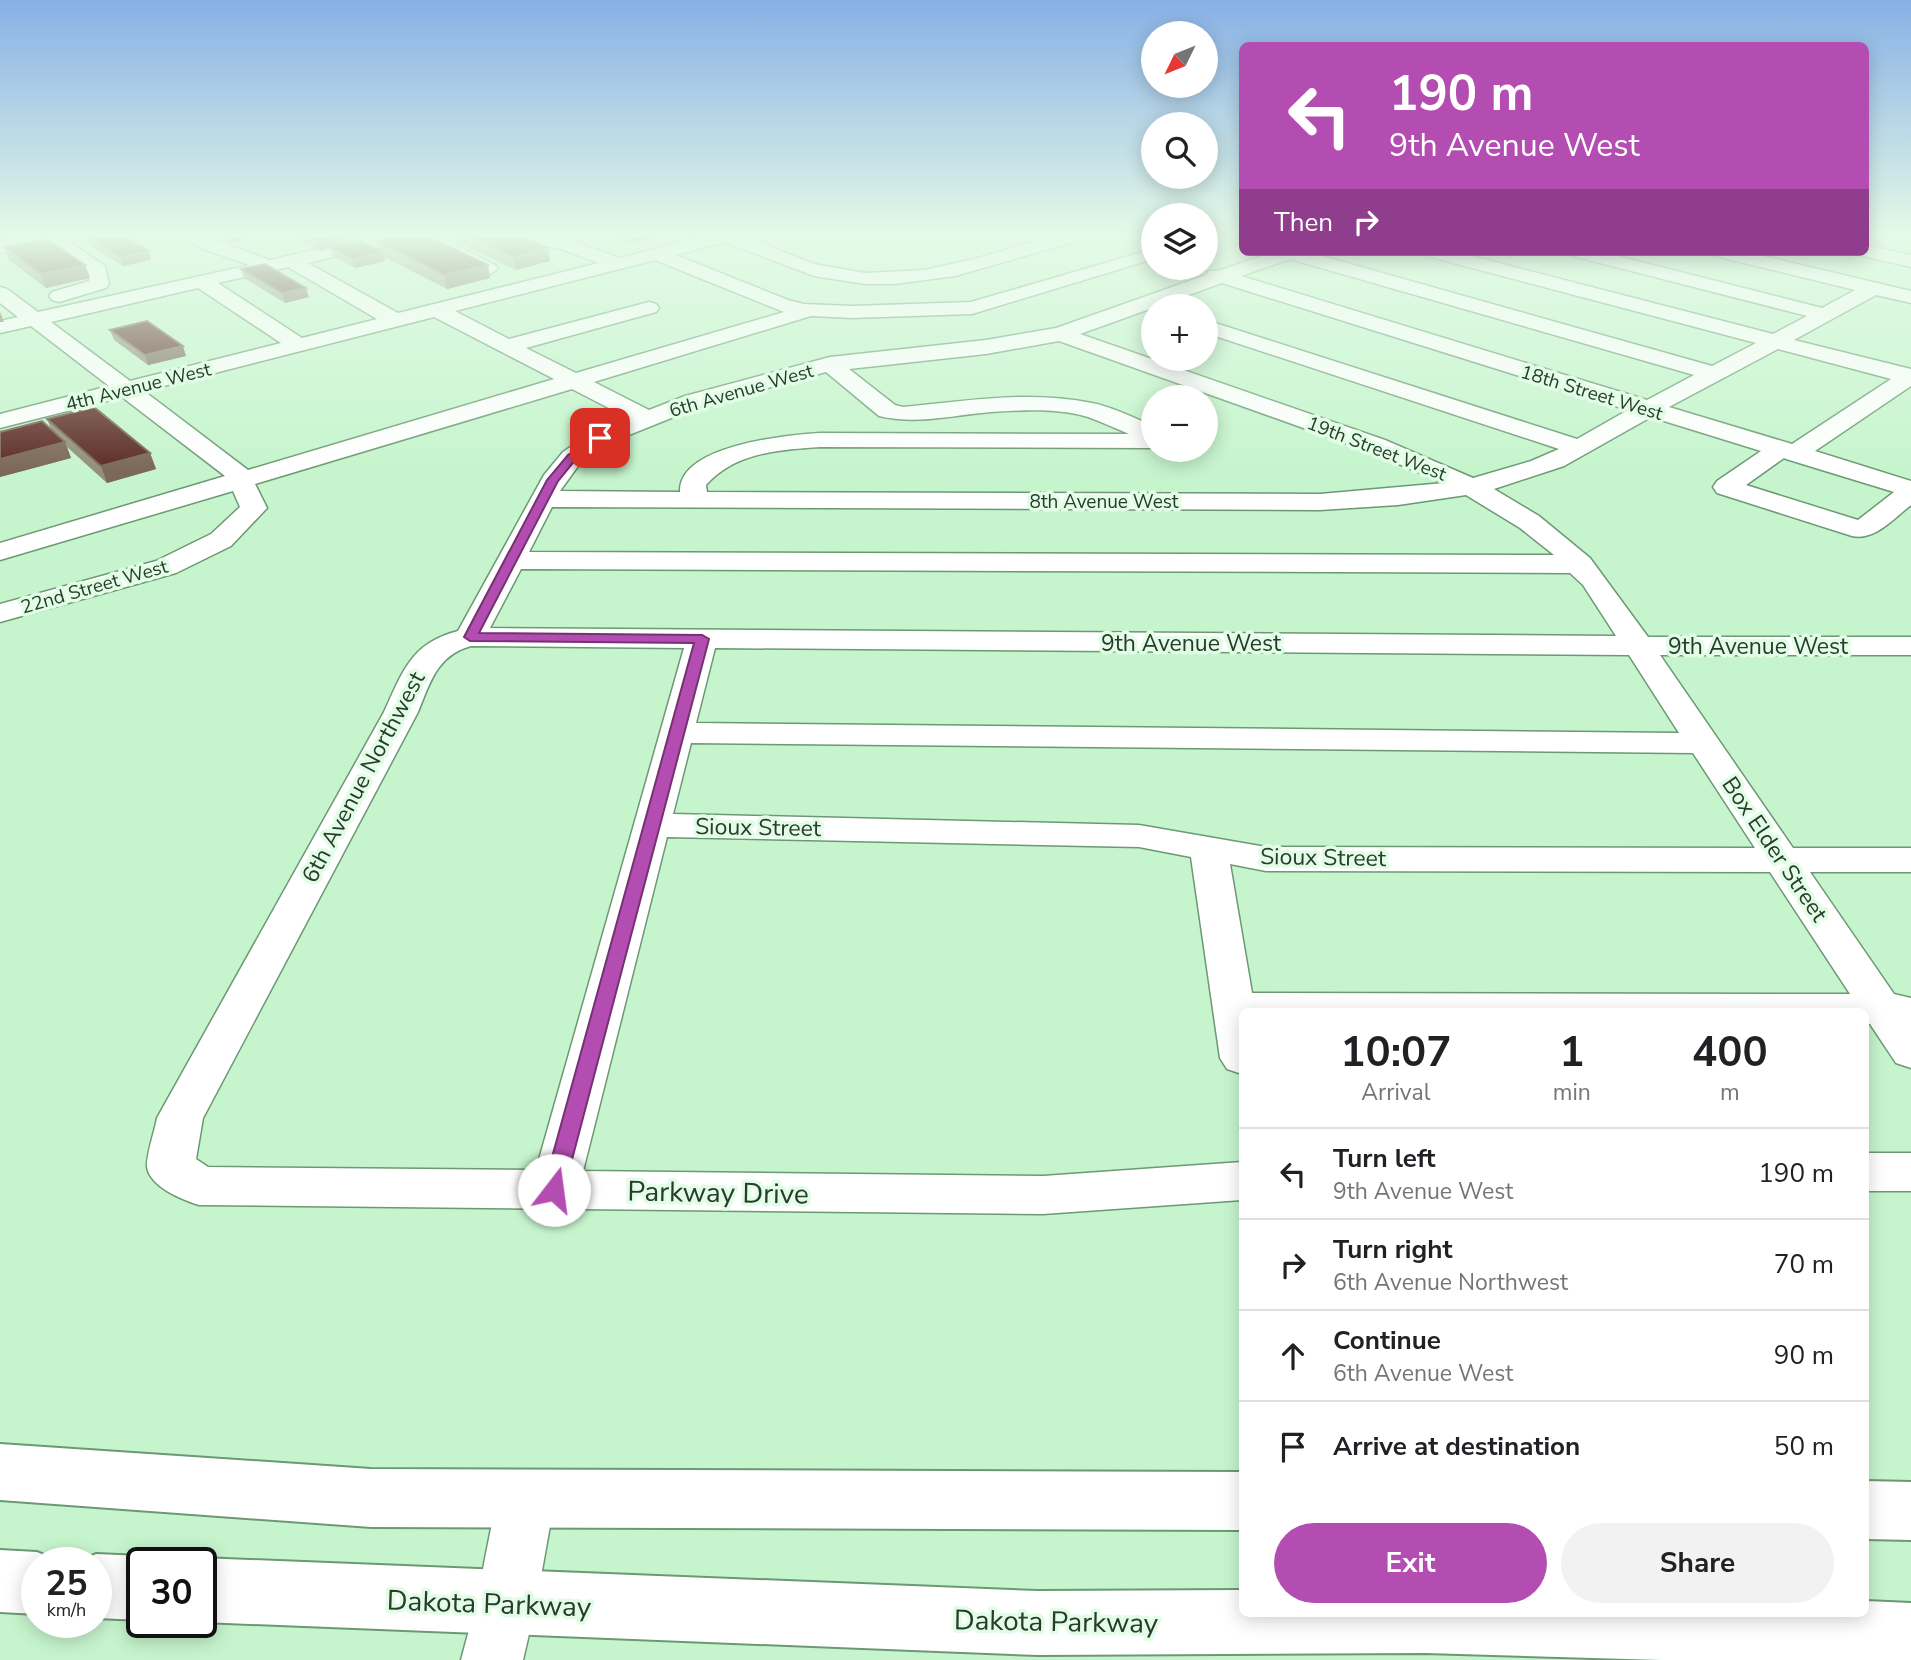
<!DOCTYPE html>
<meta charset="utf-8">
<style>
:root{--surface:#fff;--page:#f2f2f2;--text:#202124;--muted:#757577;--line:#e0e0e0;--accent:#b44db1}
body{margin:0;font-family:"Nunito Sans",sans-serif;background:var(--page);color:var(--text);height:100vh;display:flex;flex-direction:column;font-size:26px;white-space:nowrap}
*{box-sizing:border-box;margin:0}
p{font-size:23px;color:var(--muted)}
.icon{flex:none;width:38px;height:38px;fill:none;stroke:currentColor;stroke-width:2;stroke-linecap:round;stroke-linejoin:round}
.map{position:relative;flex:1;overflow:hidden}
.sheet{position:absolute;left:1239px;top:1008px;width:630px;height:609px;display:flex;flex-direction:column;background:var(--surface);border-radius:10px;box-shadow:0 4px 18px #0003}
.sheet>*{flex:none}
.top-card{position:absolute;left:1239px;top:42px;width:630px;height:214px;border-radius:10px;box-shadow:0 4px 18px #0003;background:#b44db1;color:#fff;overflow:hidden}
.needle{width:46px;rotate:227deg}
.fabs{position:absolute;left:1141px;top:21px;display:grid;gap:14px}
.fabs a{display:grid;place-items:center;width:77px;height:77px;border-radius:50%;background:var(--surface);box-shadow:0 4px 18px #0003;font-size:35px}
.speed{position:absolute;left:21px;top:1547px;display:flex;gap:14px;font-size:35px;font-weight:700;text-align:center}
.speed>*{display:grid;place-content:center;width:91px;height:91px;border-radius:50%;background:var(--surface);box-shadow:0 4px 18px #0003;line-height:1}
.speed small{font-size:18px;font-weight:400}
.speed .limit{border:4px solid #111;border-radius:10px;background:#fff;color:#111}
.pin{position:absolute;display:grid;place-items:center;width:60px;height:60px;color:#fff;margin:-30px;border-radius:14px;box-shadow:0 4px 10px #0006}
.me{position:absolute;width:77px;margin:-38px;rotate:15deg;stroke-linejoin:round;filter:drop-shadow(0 0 5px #0008)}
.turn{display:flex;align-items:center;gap:24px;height:147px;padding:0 35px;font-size:32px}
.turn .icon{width:91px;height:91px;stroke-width:2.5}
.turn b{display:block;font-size:49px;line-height:60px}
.then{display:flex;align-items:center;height:66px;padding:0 35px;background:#0003;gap:14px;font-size:26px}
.eta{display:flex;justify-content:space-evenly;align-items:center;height:119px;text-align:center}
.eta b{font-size:42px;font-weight:700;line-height:49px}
.primary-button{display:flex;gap:14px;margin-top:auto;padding:14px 35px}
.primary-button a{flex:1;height:80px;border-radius:42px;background:var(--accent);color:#fff;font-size:28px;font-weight:700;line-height:80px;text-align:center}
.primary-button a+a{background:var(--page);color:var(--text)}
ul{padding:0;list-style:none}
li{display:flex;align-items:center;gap:21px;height:91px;padding:0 35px;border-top:2px solid var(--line)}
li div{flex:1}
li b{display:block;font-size:26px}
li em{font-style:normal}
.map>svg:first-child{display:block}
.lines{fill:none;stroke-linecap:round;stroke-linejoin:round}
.minor-casing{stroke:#6c9873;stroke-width:3}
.highway-casing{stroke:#6c9873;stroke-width:4}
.minor{fill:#fff;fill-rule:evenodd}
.highway{fill:#fff;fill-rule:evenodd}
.wall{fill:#92907a}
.shaded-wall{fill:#7c6858}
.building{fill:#5d2c26;stroke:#7c6858;stroke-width:2}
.route{fill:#b44db1;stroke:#753273;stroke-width:2}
.labels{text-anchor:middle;stroke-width:7;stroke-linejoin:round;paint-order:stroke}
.far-street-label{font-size:19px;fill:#293b2c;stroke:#e1fde5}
.street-label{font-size:23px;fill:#293b2c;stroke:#e1fde5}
.near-street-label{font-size:28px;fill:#293b2c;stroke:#e1fde5}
</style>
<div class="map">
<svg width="1911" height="1660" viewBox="0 0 1911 1660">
<rect width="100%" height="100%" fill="#c6f5cd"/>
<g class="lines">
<g class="minor-casing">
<path id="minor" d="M20,237h42l43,29 4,18 -3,4 -47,14 -7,-2 -3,-4 3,-4 37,-11 -1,-9 -42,-29 -46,10v-12z
M183,237h24l63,23 101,-23h35l-3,4 -95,22 90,50 201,-50 -41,-15 -38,-7 -3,-4h44l59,21 80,-21h46l68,27 51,9 60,-3 53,-12 72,-21h30l-3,4 -122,35 -60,8h-30l-51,-8 -89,-34 -49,13 112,45 16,4 48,2 119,-4 182,-53v10l-181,55 -120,4 -41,-2 -217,66 55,28 36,-14 145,-39 156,-17 70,-12 150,-53 3,-4 12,-1 52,-18h35l404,114 44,-23 -329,-87 -2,-4h31l317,82 34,-18 -234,-60 -2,-4h31l220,56 33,-18 -140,-34 -2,-4h33l165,39v12l-35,-8 -82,45 117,29v17l-96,65 96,30v24c-17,13 -36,36 -59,31l-135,-43 -4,-6 4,-6 44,-30 -110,-34 -87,49 -70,23 45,27 51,42 58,79h263v18h-251l133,193h118v24h-101l84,122 17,4v70l-15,-5 -26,-39h-4v-12h-624v62l-15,-5 -7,-11 -29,-201 -52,-10 -472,-10 -84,334 460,5 199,-14v38l-199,14 -844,-9c-16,-5 -49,-18 -52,-38 -1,-11 8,-37 10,-49l227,-406c19,-41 27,-69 74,-81l86,-156 19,-23 28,-19 37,-15 -56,-29 -317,95 12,24 -36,38 -55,27 -176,49v-18l156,-43 55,-27 29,-27 -7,-16 -233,69v-17l225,-67 -103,-79 -122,31v-14l109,-28 -78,-60 -31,7v-12l18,-4 -18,-14v-16l7,2 31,23 212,-47 -47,-16zM1290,259l404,116 -47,25 -406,-124zM655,260l129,52 -208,61 -50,-25 130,-36 3,-4 -3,-4 -7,-2 -140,37 -54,-28zM288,267l89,52 -75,19 -84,-55zM1222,283l406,127 -51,29 -371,-119v13l353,116 -28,12 -58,17 -88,-38 -305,-106zM198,288l83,55 -151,38 -79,-59zM434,317l120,62 -306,91 -104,-79zM1059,341l309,110 76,32 -124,11 -613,-2 -1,-7c29,-33 73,-35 114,-38l333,1v-22c-19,-8 -40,-19 -61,-23 -62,-13 -126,-2 -189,4l-8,-2 -46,-36 137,-15zM1778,349l113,30 -99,65 -123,-37zM826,372l53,44c37,9 75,-1 112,-4 31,-2 68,-4 97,5 14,5 27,11 41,17l-309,-1c-32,2 -142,12 -140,59l-120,-1 21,-29 28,-19 92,-37zM1784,458l2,1 108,33 -36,28 -112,-35zM1466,495l54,33 34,27 -1025,-3 23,-45 768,3 78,-5zM521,569l1049,4 13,12 33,51 -1126,-8zM471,646l213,2 -148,522 -328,-3 -12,-8 7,-41 215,-406c12,-29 19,-57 53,-66zM715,648l914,7 50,78 -983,-10zM691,743l1002,10 62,95 -489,-1 -127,-22 -466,-11zM1230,864l36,7 504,1 80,122 -598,-1z
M437,237h27l-10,7 41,21 3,4 -10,6c-20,-5 -43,-16 -55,-33z
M1226,237h16v8z
M1866,245l45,10v12l-52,-12 -2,-3h9z
M1866,1153h45v38h-45z
M526,1470l20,8 9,20 -19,106 -13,56h-62l15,-56 21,-106 9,-20z"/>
</g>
<g class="highway-casing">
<path id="highway" d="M0,1444l371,25 871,3v58l-871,-3 -371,-27z
M1866,1481l45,1v58l-45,-1z
M0,1550l37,2 22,9 1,2h-23v51l-37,-2z
M96,1554l46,2 15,7h-15v57l-46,-2v-55h-20z
M201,1558l837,33 204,-1v24h624v-13l45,2v57h-250l-235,-7 -388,2 -837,-33v-59h-11z"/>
</g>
<use href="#minor" class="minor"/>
<use href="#highway" class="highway"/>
</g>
<path class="wall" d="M86,237h40l23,14 2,9 -28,6 -35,-22z
M220,237h30v1l-20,5z
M294,237h55l1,6 28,7 -2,-9 114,37 -43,11 -63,-32 1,4 -30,7 -22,-12 -2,-8 -11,3z
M454,237h70l24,11 2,13 -34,9 -61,-29z
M615,237h41l-26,7z
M4,247l81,18 5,13 -44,10 -37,-28z
M241,269l68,28 -24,6 -41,-25z
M110,330l76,26 -38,9 -34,-25z
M47,419l103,34 6,16 -49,14 -40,-36 4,11 -71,19v-45l51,-3z"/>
<path class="shaded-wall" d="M228,237h22v1l-20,5z
M339,237h10l2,7 -31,7 -2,-9z
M630,237h26l-26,7z
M548,248l2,13 -34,9 -2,-13z
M149,251l2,9 -28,6 -3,-9z
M383,252l2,9 -30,7 -2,-9z
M85,265l5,13 -44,10 -5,-14z
M488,265l2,13 -43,11 -3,-14z
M306,288l3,9 -24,6 -3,-10z
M0,312l4,10h-4z
M183,346l3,10 -38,9 -3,-10z
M65,442l6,16 -71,19v-18z
M150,453l6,16 -49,14 -6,-17z"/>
<path class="building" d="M89,237h37l23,14 -29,6z
M308,237h31l-21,5z
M394,237h36l58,28 -44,10 -68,-34z
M472,237h52l24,11 -34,9z
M47,239l38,26 -44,9 -37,-27z
M361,241l22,11 -30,7 -22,-11z
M265,264l41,24 -24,5 -41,-24z
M147,321l36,25 -38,9 -35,-25z
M94,407l56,46 -49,13 -54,-47z
M42,421l23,21 -65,17v-27z"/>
<linearGradient id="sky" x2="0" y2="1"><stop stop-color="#87b0e5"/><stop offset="0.5" stop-color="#e5fae8"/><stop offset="1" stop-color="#e5fae8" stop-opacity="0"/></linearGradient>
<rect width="1911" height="470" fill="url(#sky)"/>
<path class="route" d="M600,435l4,1v4l-28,19 -18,22 -79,152 223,2 7,4 -145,551 -3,6 -7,3 -8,-3 -3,-6 151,-547 -224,-2 -6,-4 83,-157 21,-25z"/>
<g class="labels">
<g class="far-street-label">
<text transform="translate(138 386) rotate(-14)" y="7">4th Avenue West</text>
<text transform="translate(741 390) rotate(-16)" y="7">6th Avenue West</text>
<text transform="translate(1592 392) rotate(17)" y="7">18th Street West</text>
<text transform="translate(1377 448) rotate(21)" y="7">19th Street West</text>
<text x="1104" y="508">8th Avenue West</text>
<text transform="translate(94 586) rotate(-16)" y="7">22nd Street West</text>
</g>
<g class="street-label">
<text x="1191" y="651">9th Avenue West</text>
<text x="1758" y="654">9th Avenue West</text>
<text transform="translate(363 777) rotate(-62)" y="8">6th Avenue Northwest</text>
<text transform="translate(758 827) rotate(1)" y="8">Sioux Street</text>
<text transform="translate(1775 849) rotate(56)" y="8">Box Elder Street</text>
<text transform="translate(1323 857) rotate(1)" y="8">Sioux Street</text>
</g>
<g class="near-street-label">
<text transform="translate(718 1192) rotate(1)" y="10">Parkway Drive</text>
<text transform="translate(489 1603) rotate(2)" y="10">Dakota Parkway</text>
<text transform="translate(1056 1621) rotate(1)" y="10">Dakota Parkway</text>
</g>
</g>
</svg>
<div class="fabs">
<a><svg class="needle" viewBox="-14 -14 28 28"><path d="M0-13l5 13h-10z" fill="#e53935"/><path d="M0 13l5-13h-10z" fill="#757577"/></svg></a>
<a><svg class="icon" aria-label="search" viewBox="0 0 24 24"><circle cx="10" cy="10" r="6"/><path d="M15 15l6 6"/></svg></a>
<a><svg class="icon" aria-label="layers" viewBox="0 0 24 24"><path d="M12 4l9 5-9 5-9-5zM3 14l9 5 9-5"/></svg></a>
<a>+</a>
<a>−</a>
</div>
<div class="speed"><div>25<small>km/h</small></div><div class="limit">30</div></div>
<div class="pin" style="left:600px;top:438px;background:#d93025"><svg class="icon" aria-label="arrive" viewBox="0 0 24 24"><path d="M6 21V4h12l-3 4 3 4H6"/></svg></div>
<svg class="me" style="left:554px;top:1190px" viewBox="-20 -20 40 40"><circle r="19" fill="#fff"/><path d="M0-13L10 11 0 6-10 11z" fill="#b44db1"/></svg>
<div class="top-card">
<div class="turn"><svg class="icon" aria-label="left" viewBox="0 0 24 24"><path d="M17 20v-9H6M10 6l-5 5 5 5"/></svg><div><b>190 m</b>9th Avenue West</div></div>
<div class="then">Then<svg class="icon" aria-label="right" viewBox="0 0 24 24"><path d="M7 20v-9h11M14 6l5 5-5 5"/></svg></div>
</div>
<section class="sheet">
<div class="eta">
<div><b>10:07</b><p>Arrival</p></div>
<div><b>1</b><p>min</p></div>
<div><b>400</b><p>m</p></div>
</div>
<ul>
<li><svg class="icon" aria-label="left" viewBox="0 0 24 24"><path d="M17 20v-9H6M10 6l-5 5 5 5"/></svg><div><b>Turn left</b><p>9th Avenue West</p></div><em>190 m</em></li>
<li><svg class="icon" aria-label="right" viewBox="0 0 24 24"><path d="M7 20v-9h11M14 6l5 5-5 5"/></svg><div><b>Turn right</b><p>6th Avenue Northwest</p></div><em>70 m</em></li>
<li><svg class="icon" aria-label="ahead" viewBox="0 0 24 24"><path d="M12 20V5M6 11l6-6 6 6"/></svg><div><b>Continue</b><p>6th Avenue West</p></div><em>90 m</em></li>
<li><svg class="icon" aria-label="arrive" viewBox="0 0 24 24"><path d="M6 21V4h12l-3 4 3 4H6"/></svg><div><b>Arrive at destination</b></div><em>50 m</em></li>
</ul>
<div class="primary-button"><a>Exit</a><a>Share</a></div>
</section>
</div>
